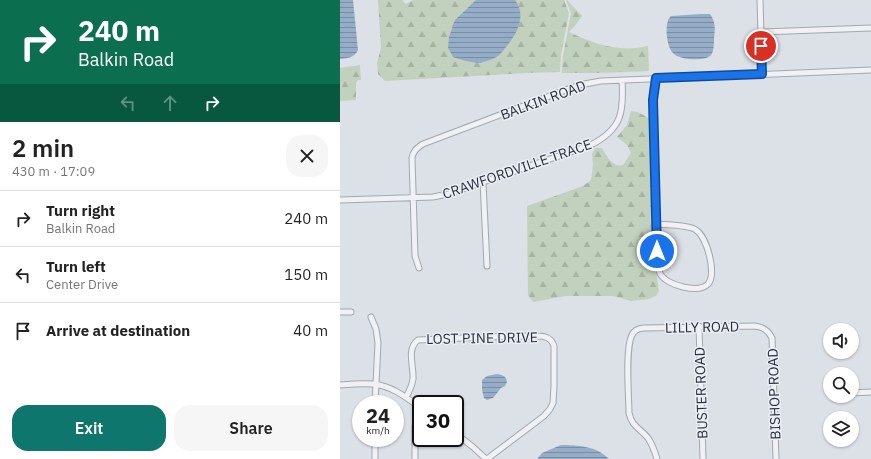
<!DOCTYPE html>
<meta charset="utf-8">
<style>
:root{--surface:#fff;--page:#f6f6f6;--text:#222;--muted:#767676;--line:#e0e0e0;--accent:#0f766e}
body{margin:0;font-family:"IBM Plex Sans",sans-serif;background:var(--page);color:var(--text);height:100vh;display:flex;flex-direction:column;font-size:15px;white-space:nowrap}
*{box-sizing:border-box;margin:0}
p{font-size:13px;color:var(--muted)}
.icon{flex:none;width:22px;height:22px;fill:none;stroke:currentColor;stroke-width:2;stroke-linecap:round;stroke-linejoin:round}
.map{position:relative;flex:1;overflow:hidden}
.sheet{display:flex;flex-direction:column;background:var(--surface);width:340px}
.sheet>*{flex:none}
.banner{background:#0b6e4f;color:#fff;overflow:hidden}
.buttons{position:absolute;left:483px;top:323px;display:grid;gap:8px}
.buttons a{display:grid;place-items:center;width:36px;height:36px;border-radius:50%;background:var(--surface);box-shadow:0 1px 3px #0004;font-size:20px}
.speed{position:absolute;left:12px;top:395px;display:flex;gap:8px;font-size:20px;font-weight:700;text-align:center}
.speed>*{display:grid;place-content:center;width:52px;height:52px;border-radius:50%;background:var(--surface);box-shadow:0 1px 3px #0004;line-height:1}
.speed small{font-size:10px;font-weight:400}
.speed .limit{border:2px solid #111;border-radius:6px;background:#fff;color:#111}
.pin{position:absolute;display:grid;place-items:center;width:34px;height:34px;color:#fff;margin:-17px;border:2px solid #fff;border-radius:50%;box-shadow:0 1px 4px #0007}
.me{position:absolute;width:44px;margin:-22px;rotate:0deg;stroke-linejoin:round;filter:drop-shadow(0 0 3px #0008)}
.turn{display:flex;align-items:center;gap:14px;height:84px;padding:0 12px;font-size:18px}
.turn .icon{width:52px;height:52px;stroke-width:2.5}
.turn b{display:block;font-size:28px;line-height:34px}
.lanes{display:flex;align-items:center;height:38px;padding:0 12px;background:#0003;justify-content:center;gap:20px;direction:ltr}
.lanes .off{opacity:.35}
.round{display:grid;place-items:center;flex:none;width:42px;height:42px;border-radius:16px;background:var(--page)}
.headline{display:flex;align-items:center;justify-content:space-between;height:68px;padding:0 12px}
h1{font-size:24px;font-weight:600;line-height:30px}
.button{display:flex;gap:8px;margin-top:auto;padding:8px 12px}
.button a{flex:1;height:46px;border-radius:16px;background:var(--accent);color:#fff;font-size:16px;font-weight:600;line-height:46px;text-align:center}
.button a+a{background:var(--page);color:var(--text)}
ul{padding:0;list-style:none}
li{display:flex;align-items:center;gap:12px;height:56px;padding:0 12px;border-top:1px solid var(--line)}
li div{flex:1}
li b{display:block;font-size:15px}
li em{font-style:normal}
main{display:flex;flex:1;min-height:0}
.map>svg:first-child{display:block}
.forest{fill:url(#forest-firs)}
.water{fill:url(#water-rules)}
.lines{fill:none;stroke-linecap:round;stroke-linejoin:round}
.minor-casing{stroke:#a2a7b1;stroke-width:7}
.minor{stroke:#eff1f5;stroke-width:5}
.route-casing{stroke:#114b97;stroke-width:10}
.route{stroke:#1a73e8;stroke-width:7}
.labels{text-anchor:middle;stroke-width:3;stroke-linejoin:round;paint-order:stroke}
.street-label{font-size:14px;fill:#262e3d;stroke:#eceff5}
</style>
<main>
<section class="sheet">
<div class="banner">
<div class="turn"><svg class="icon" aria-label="right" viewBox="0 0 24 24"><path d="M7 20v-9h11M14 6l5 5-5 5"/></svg><div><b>240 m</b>Balkin Road</div></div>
<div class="lanes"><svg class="icon off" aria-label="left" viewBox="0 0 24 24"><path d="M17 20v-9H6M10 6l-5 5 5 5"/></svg><svg class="icon off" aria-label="ahead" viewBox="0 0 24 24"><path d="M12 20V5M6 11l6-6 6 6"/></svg><svg class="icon" aria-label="right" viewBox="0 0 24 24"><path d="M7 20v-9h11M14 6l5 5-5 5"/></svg></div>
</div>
<div class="headline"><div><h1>2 min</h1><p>430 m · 17:09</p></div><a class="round"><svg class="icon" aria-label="close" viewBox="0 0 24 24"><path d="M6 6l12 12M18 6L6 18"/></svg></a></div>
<ul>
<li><svg class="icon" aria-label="right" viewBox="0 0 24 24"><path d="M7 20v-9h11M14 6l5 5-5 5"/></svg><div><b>Turn right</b><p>Balkin Road</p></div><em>240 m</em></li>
<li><svg class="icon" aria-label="left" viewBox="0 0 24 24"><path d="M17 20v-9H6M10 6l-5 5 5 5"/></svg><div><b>Turn left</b><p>Center Drive</p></div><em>150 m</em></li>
<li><svg class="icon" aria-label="arrive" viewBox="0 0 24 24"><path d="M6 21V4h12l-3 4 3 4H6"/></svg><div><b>Arrive at destination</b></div><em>40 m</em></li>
</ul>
<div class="button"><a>Exit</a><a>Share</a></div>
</section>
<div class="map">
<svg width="531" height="459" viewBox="0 0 531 459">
<defs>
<pattern id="forest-firs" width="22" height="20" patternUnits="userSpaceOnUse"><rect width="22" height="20" fill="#c2d1bd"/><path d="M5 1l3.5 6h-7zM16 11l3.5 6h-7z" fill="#a7b4a3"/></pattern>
<pattern id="water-rules" width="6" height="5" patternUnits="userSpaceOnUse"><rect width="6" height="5" fill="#96adc8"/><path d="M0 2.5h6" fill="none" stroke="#7a8da4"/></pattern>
</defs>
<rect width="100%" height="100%" fill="#dce0e7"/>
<path class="forest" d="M38,0h24l4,4 7,-4h151l5,13 -8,42 -1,17 -33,1 -142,8 -7,-7 -1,-11 4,-15z
M226,0h1l15,16 -8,11 -5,5c25,12 52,21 79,14l1,25 -50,2h-37l1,-17 8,-43z
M20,65l1,15h-3l-2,3v17l-16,1v-33z
M291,111c10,1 11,4 20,8l5,152 3,20 -3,5 -7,3 -18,2 -18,-5h-47l-33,6 -5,-7 -1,-89 56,-20 8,-6 2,-15 -1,-11 3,-6h7c5,8 10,20 21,17l8,-12 -4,-8 -10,-8 10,-12z"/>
<path class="water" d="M0,0h13l5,50c-4,8 -10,8 -18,9z
M136,0h39c12,16 2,34 -9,47 -3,3 -5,7 -8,9 -4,3 -11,5 -15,6 -10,2 -20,-2 -30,-5l-5,-9 1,-11 6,-17z
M361,14h9c6,9 5,14 4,24 0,5 0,14 -3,17 -6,7 -32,5 -38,-2 -6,-6 -8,-24 -5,-32 0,-2 2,-4 3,-5z
M157,374c6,1 9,2 10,8l-2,4 -4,2 -8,10 -6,2 -3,-2 -2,-8v-10l5,-4z
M221,445c16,0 36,1 48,14h-72l5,-6z"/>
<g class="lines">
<g class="minor-casing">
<path id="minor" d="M420,0l2,74
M421,32l110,-4
M317,79l-4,22 1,12 1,51 1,25 2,77c1,2 1,7 3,9 6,10 37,19 47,9 9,-10 -1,-47 -12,-54 -7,-5 -29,-5 -39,-6
M143,182l4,84
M0,200l93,-3 15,-3 143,-49c31,-16 33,-33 31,-65
M79,268l-4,-12 -3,-98c1,-7 5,-10 11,-14l156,-59 22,-4 270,-11
M0,312h11
M31,317l5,12 2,14 -3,61
M359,326l4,133
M0,385c11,-1 23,-2 34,-1 18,2 33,14 47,24
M512,393l19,-1
M66,397c3,-5 6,-12 7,-18 1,-13 -7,-30 5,-39l68,-3 50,-1c8,0 15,1 18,10v40l-1,17 -3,6 -6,7 -57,43
M115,433l18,14 13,12
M35,438v21
M75,459v-33l3,-8 3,-6
M317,459c-2,-7 -5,-15 -9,-21 -8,-10 -16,-11 -19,-25 0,-16 -5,-71 5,-81 3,-3 7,-4 11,-4l110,-2c8,1 13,4 17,12l4,121"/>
</g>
<use href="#minor" class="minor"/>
</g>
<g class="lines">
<g class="route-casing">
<path id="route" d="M317,251l-4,-151 3,-22 106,-4 -1,-28"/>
</g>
<use href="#route" class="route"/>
</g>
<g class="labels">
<g class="street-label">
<text transform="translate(203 100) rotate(-20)" y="5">BALKIN ROAD</text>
<text transform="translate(177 169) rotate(-19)" y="5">CRAWFORDVILLE TRACE</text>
<text transform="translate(362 327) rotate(-1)" y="5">LILLY ROAD</text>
<text transform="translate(142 338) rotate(-1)" y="5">LOST PINE DRIVE</text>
<text transform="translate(361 393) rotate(-92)" y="5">BUSTER ROAD</text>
<text transform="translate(434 394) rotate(-92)" y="5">BISHOP ROAD</text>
</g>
</g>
</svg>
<div class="buttons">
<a><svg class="icon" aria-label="sound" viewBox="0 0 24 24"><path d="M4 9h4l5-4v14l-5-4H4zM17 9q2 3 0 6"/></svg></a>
<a><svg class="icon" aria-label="search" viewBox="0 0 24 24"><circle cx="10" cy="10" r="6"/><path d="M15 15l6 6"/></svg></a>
<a><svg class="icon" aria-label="layers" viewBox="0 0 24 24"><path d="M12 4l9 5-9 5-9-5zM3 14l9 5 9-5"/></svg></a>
</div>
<div class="speed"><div>24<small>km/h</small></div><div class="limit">30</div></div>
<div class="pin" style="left:421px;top:46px;background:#d93025"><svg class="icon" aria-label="arrive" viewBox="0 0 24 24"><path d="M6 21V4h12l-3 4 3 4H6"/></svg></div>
<svg class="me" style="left:317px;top:251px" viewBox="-20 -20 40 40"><circle r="17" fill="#1a73e8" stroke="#fff" stroke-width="3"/><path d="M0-11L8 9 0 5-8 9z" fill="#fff"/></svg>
</div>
</main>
